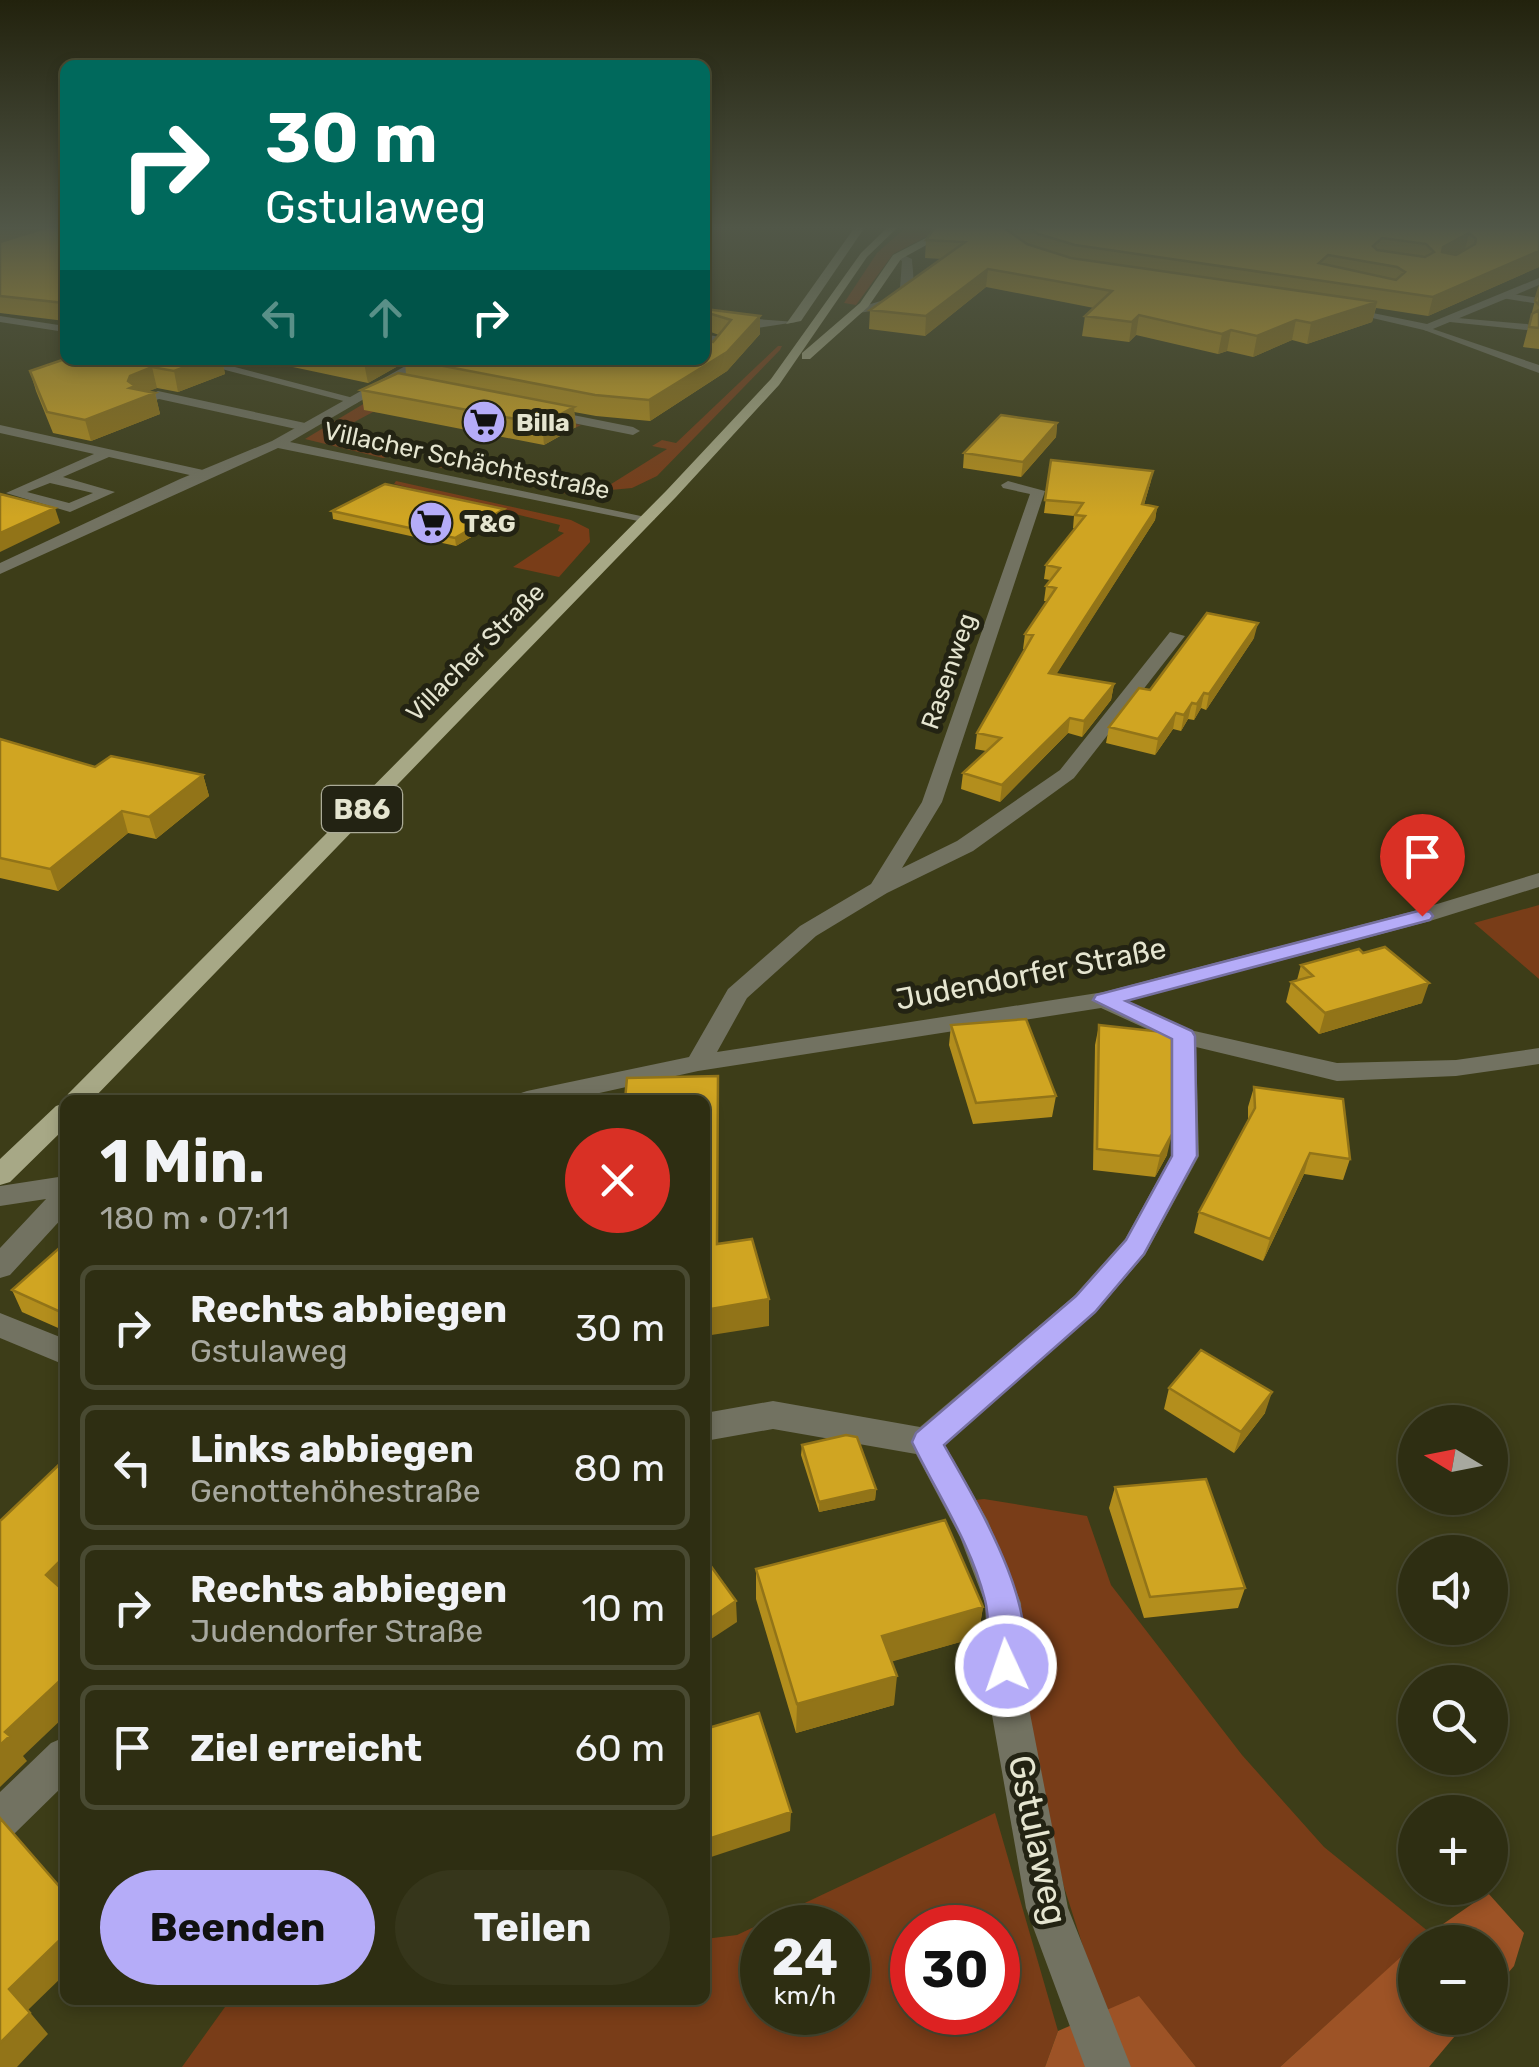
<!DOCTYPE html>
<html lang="de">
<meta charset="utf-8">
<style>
:root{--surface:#2e2e12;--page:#36361b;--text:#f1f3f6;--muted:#a7a89f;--line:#494a32;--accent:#b5acf8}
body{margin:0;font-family:Rubik,sans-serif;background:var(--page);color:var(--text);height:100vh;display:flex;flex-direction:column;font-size:38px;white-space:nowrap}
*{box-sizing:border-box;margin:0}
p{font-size:32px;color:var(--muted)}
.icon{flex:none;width:55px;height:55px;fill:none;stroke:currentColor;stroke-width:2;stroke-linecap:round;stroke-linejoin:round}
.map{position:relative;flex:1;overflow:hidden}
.side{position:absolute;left:60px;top:1095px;width:650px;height:910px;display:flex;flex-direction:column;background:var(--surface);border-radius:15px;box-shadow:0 5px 15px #0003,0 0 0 2px var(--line)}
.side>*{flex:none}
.guide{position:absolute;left:60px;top:60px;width:650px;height:305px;border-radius:15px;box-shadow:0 5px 15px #0003,0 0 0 2px var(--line);background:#00695c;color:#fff;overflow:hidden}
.needle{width:65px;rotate:280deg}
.buttons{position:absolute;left:1398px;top:1405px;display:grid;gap:20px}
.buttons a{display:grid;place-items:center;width:110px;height:110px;border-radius:50%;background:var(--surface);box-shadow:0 5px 15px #0003,0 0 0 2px var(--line);font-size:50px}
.speed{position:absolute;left:740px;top:1905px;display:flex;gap:20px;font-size:50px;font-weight:700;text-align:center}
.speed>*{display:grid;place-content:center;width:130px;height:130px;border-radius:50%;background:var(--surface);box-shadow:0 5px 15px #0003,0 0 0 2px var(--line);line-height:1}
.speed small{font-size:25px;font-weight:400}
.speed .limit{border:15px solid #d22;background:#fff;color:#111}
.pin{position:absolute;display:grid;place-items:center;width:85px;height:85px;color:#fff;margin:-102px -42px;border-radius:50% 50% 50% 0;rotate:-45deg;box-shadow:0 0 10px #0007}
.pin .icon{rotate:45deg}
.me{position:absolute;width:110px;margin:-55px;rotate:357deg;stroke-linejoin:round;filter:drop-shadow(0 0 8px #0008)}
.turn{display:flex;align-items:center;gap:35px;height:210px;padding:0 40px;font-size:45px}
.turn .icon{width:130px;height:130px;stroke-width:2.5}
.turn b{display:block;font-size:70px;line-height:85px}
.lanes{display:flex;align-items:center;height:95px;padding:0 40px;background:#0003;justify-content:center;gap:50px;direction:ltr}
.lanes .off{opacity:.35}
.round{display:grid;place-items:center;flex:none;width:105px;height:105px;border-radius:52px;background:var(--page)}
.overview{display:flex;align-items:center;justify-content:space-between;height:170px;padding:0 40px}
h1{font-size:60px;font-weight:700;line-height:75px}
.button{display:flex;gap:20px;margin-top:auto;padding:20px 40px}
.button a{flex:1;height:115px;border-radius:60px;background:var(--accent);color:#111;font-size:40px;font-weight:700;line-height:115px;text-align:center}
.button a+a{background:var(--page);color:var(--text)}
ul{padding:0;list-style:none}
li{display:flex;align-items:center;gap:30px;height:125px;margin:0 20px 15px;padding:0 20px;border:5px solid var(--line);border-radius:15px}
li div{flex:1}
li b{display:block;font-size:38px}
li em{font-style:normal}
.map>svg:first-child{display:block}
.green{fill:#793d18;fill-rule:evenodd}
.forest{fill:#9d5326}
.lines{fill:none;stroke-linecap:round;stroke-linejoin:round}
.lane{fill:#727261;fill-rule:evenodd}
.street{fill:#727261;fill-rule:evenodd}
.secondary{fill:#909176;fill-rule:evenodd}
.primary{fill:#a7a886;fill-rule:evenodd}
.wall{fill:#b38e1d;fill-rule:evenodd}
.shaded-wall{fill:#927418}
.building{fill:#d0a522;stroke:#927418;stroke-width:2.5;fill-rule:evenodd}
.route{fill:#b5acf8;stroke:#7670a1;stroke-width:2.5}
.labels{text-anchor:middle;stroke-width:10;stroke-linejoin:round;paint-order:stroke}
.far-poi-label{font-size:25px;font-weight:bold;fill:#e5e5d0;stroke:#232313;text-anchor:start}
.far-street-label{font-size:25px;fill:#e5e5d0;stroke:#232313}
.shield{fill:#232313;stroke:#abab97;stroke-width:2.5}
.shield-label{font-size:28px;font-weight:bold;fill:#e5e5d0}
.street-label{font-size:30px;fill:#e5e5d0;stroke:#232313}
.near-street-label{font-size:35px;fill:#e5e5d0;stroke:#232313}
</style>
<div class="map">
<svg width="1539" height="2067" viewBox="0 0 1539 2067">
<rect width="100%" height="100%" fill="#3d3d18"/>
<path class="green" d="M906,227h39l-52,27 -37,51 -12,-2 33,-50z
M778,346h4l-2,4 -123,126 -25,12 -64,6 -140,-29 4,-5 20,-1 -3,4 130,26 11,-6 18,3 59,-37 -15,-3 10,-6 14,3z
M390,388l191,37 -6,3 -202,-16 -45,24 78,16 -23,6 -78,-19z
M396,481l175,39 18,9 1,13 -31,35 -46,-10 51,-34 -6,-2 2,-6 -166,-41z
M1539,905v74l-65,-56z
M984,1499l103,17 24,69 131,170 82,92 105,85 -149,135h-84l-57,-70 -35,15 -40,-125 -31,-127 -24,-190 -34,-70z
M995,1813l63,218 -13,36h-863l48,-67h475v-61l32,-4zM762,1928h86v84h-86zM912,1928h86v84h-86z"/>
<path class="forest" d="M1488,1893l36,40 -10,33 -24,28v-52h-73z
M1415,1944v74h55l-41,49h-149z
M1139,1996l57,71h-151l13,-36z"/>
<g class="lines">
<path class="lane" d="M899,253l13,6c0,8 3,18 0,25 -6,20 -41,29 -58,29v-4l30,-9 16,-12 2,-27 -8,-5z
M1506,293l33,5v6l-37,-6z
M0,316l65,10v6l-65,-10z
M1446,317l81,7 6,3 -6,3 -77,-8z
M1424,326l115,39v8l-115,-43z
M705,334l23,5 -14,19 -9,-2 9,-14 -9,-2z
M187,360h21l153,40 -6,4z
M158,391l147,32 7,4 -7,4 -146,-32 -16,5 -6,-4z
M543,409l90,18 7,4 -7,4 -95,-19v-6z
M0,425l203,45 7,4 -7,4 -94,-21 -46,20 52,15 -45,20 -64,-19 88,-39 -94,-21zM50,483l43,10 -24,10 -42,-11z"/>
<path class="street" d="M1539,278v7l-111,46 -90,-21 5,-3 84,17z
M705,315l91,7 -39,6 -52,-7z
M416,360h15l-141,82 365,77 -7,4 -370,-75 -278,126v-11l180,-84 92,-38z
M1008,481l37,10 -103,311 -40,66 55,-27 103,-71 110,-138 15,4 -111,142 -101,73 -86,42 -71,43 -69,62 -30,54 387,-60 310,-81 125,-38v14l-109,34 -302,80 62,29 147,33 119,-3 83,-12v16l-83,12 -119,5 -141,-34 3,109 -54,99 -49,57 -151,133 43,76 33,82 6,95 41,210 63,159h-46l-59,-159 -37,-210 -4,-95 -25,-66 -44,-83 -143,-25 -68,12v-28l68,-12 147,26 154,-131 51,-57 46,-83v-116l-70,-32 -403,63 -130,29h-54l4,-6 9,-3 162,-34 39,-68 72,-63 71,-42 51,-82 108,-308 -27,-6 -2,-3z
M65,1176v39l-55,60 -10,3v-30l46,-49 -46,7v-20z
M0,1313l65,26v26l-65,-27z
M65,1737v47l-51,50 -14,6v-48l51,-49z"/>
<path class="secondary" d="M855,227h10l-64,94 -15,3z"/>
<path class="primary" d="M888,227h10l-31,30 -88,128 -103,112 -584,603 -27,2 3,-8 598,-603 105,-112 90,-126z
M947,227h12l-58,32 -33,48 -58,52h-8v-6l58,-50 33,-48z
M65,1103v25l-55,54 -10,3v-26l56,-53z"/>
</g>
<path class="wall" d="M0,227h65v94l-65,-8z
M935,227h604v40l-111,49 -52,-8 -4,14 -65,22 -15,-4 -39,17 -26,-6 -9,3 -82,-19 -7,7 -47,-6 3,-20 9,-8 -108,-21 -61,49 -56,-7 1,-19 72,-51 -17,-1 1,-18z
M1539,285v64l-16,-2z
M705,293h5v16l50,25 -33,37 -77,50 -54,-5 -22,-4 2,15 -32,18 -180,-35 -3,-20 45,-16 -1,-12 -37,21 -108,-23h445zM708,331l11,4 -6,7 -5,-2z
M65,360h157l3,14 -47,18 -21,-4 -9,3 7,2 5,21 -69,27 -38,-8 -17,-42 -6,-20z
M223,360h37l-15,6z
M1057,423l-1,14 -35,40 -58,-9 1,-15z
M1051,460l102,11 -3,13 -6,21 13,2 -2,13 -99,154 58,10 -3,16 -29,37 -14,-4 -68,69 -39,-13 2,-16 23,-22 -11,-2 2,-16 48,-84h-2l2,-15 22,-33h-3l2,-15 4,-6 -6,-1 2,-14 29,-36 -2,-1 1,-12 -30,-3z
M332,511l173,6 -49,29 -123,-27z
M1254,638l-48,72 -5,-2 -7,12 -6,-1 -7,12 -8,-2 -18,26 -49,-12 3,-16 41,-37z
M0,739l95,28 108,8 6,21 -53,43 -28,-6 -70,58 -58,-13z
M1301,965l121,38 -103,31 -33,-32 5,-20 6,-2z
M951,1025l105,71 -4,21 -79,7 -24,-79z
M1099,1025l68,130 -12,22 -62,-7 2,-125z
M1254,1087l96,72 -7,21 -39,-6 -41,87 -69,-28 5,-21 49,-92v-13z
M65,1243v88l-43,-19 -10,-22z
M1169,1388l96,25 -31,40 -70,-44z
M802,1445l74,44 -1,11 -56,12 -18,-57z
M1115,1487l130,101 -7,20 -94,10 -35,-110z
M756,1569l227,38 -5,30 -86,24 2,44 -98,28 -40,-134z"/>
<path class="shaded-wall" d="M5,227h44l-49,21v-19z
M1469,233l-4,17 -27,15 5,-18z
M1539,251v16l-111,49 5,-19z
M988,269l-2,18 -61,49 1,-20z
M710,293v19h-5l3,32 -3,6v-56z
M1377,302l-5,20 -65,22 4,-21z
M1139,315l-3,20 -7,7 3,-20z
M760,316v18l-33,37 -77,50 -1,-21z
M1296,320l-4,20 -39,17 4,-21z
M1231,330l-4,21 -9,3 4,-20z
M204,360h18l3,14 -47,18 -4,-21z
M244,360h16l-15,6z
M370,360h34l1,2 -37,21 -4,-20z
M152,367l5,21 -20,8 18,-3 5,21 -69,27 -6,-21 43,-39 2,-5z
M574,407l2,20 -32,18 -2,-21z
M1057,423l-1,14 -35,40 2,-15z
M1153,471l-3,13 -10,34 2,-14z
M1157,507l-2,13 -108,169 2,-16z
M55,508l5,15 -60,29v-19z
M504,509l1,8 -49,29 -1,-8z
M1258,623l-4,15 -48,72 3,-16z
M1114,684l-3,16 -29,37 2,-16z
M1204,693l-3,15 -7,12 3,-16z
M1192,703l-4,16 -7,12 3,-16z
M1176,713l-3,16 -18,26 3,-16z
M1070,718l-2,15 -68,69 2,-17z
M203,775l6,21 -53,43 -7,-22z
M122,811l6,22 -70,58 -8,-22z
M1429,983l-7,20 -103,31 6,-21z
M1172,1134l-5,21 -12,22 5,-21z
M1310,1153l-6,21 -41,87 7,-22z
M769,1299v27l-64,10v-26z
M1272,1392l-7,21 -31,40 7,-21z
M876,1489l-1,11 -56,12v-10z
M65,1556v41l-19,-22z
M736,1601l1,21 -32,21v-21z
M983,1607l-5,30 -98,28 2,-29z
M65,1676v40l-42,40 4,5 -27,26v-42l5,-13z
M897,1676l-3,29 -98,28 1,-29z
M791,1812l-1,19 -85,28v-19z
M65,1935v39l-37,36 20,24 -31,33h-17v-24l9,-54z"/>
<path class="building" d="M48,227h17v76l-65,-7v-54z
M935,227h68l24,17 44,14 306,44 -66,21 -15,-3 -39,16 -26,-6 -9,4 -83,-19 -7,7 -47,-6 27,-25 -124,-22 -62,47 -56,-6 95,-68 -39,-2z
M1029,227h510v24l-106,46 -358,-52 -37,-11zM1469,233l7,6 -1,5 -19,11 -14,-3 1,-5zM1382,238l44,6 8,8 -9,5 -48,-7 -4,-4zM1328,255l69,12 8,5 -9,8 -77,-17z
M1539,288v17l-4,-4z
M705,309l55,7 -33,36 -78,48 -54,-5 -183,-35h293v-21l8,3 18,-22 -26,-8z
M1539,310v18l-10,-1 3,-13z
M65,359v1h139l-30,11 -22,-4 -22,9 -2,5 7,5 -5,2 25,5 -70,27 -38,-8 -17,-41z
M398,373l176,34 -32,17 -181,-34z
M1001,415l56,8 -34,39 -59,-9z
M1051,460l102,11 -11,33 15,3 -108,166 65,11 -30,37 -14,-3 -68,67 -39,-12 38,-35 -24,-5 56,-98 -8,-1 31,-46 -10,-2 14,-18 -14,-3 39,-49 -10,-1 8,-12 -38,-3z
M385,484l119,25 -49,29 -123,-27z
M0,494l55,14 -55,25z
M1207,613l51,10 -49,71 -5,-1 -7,11 -5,-1 -8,12 -8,-2 -18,26 -49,-12 30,-39 11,2z
M0,739l95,28 16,-11 92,19 -54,42 -27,-6 -72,58 -50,-11z
M1385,947l44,36 -104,30 -34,-31 22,-6 -12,-11 58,-16 4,4z
M1026,1019l30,77 -80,7 -25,-78z
M1099,1025l73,8v101l-12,22 -63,-7z
M718,1076l-1,168 35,-5 17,60 -64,11v-210h-80l2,-22z
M1254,1087l89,12 7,60 -40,-6 -40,86 -71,-27 56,-104z
M65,1243v71l-53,-24z
M1201,1350l71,42 -31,40 -72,-44z
M846,1435l11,2 19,52 -57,13 -17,-57z
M65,1459v97l-19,19 19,17v84l-60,56 5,4 -10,9v-224z
M1206,1479l39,109 -95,9 -35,-110z
M945,1520l38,87 -101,29 15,40 -100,28 -41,-135z
M705,1558l31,43 -31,21z
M759,1713l32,99 -86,28v-111z
M0,1818l65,75v42l-56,54 21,24 -30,30z"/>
<linearGradient id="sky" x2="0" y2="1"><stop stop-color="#22220d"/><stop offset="0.44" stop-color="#515748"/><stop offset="1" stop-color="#515748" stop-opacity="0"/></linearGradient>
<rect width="1539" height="517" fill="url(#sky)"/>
<path class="route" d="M1422,910l8,2 3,4 -3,4 -304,81 66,30 3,5 2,120 -53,98 -49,58 -151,133c31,55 102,169 75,233l-13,5 -12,-5c-10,-25 -2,-53 -9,-78 -14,-57 -48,-106 -73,-158l4,-9 160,-137 50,-56 46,-84v-117l-79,-39 3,-5z"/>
<defs>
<g id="supermarket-disc" transform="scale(2.25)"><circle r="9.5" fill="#b5acf8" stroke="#232313"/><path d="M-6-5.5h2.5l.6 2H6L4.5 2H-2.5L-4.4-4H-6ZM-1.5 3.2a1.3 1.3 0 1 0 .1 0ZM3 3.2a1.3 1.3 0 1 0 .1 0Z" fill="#111"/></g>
</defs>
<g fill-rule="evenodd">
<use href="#supermarket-disc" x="484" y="422"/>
<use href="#supermarket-disc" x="431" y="523"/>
</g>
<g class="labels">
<g class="far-poi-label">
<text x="516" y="431">Billa</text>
<text x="464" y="532">T&amp;G</text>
</g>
<g class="far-street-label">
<text transform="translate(467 460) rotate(12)" y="9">Villacher Schächtestraße</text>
<text transform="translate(475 652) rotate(-45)" y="9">Villacher Straße</text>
<text transform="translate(948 671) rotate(-71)" y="9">Rasenweg</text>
</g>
<rect class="shield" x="322" y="786" width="80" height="46" rx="8"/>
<g class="shield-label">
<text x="362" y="819">B86</text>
</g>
<g class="street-label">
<text transform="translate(1031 974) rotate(-11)" y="10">Judendorfer Straße</text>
</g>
<g class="near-street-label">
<text transform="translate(1038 1840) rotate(78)" y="12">Gstulaweg</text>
</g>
</g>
</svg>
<div class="buttons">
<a><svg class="needle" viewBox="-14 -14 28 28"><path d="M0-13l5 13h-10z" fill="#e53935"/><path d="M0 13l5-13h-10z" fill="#a7a89f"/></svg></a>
<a><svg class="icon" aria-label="sound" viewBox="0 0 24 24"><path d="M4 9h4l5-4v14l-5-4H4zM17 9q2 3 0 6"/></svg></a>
<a><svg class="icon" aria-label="search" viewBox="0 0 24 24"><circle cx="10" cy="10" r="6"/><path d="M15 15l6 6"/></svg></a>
<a>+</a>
<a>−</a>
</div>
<div class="speed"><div>24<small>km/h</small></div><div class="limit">30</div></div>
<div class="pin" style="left:1422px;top:916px;background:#d93025"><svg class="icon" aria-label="arrive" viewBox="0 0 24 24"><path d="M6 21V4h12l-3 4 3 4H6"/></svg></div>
<svg class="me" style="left:1006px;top:1666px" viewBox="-20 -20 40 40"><circle r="17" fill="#b5acf8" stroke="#fff" stroke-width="3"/><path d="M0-11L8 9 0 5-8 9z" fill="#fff"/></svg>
<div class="guide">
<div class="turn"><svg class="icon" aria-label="right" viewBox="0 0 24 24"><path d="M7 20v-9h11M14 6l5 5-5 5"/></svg><div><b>30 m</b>Gstulaweg</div></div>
<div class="lanes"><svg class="icon off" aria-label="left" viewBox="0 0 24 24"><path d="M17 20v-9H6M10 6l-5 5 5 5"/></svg><svg class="icon off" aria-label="ahead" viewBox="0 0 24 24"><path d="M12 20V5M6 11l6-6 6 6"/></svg><svg class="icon" aria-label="right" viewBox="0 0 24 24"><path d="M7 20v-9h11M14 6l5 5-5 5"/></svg></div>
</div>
<section class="side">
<div class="overview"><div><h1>1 Min.</h1><p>180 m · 07:11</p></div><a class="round" style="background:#d93025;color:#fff"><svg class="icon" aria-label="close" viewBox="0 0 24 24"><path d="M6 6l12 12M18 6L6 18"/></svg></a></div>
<ul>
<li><svg class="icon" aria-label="right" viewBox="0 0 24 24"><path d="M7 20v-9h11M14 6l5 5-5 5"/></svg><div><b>Rechts abbiegen</b><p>Gstulaweg</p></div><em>30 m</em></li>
<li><svg class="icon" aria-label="left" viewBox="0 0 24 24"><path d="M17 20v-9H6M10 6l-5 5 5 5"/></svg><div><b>Links abbiegen</b><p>Genottehöhestraße</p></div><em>80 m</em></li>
<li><svg class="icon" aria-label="right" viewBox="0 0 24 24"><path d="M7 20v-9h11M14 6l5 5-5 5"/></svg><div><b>Rechts abbiegen</b><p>Judendorfer Straße</p></div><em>10 m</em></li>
<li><svg class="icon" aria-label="arrive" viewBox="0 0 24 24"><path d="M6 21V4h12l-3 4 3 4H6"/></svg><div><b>Ziel erreicht</b></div><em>60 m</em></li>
</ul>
<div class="button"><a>Beenden</a><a>Teilen</a></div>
</section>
</div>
